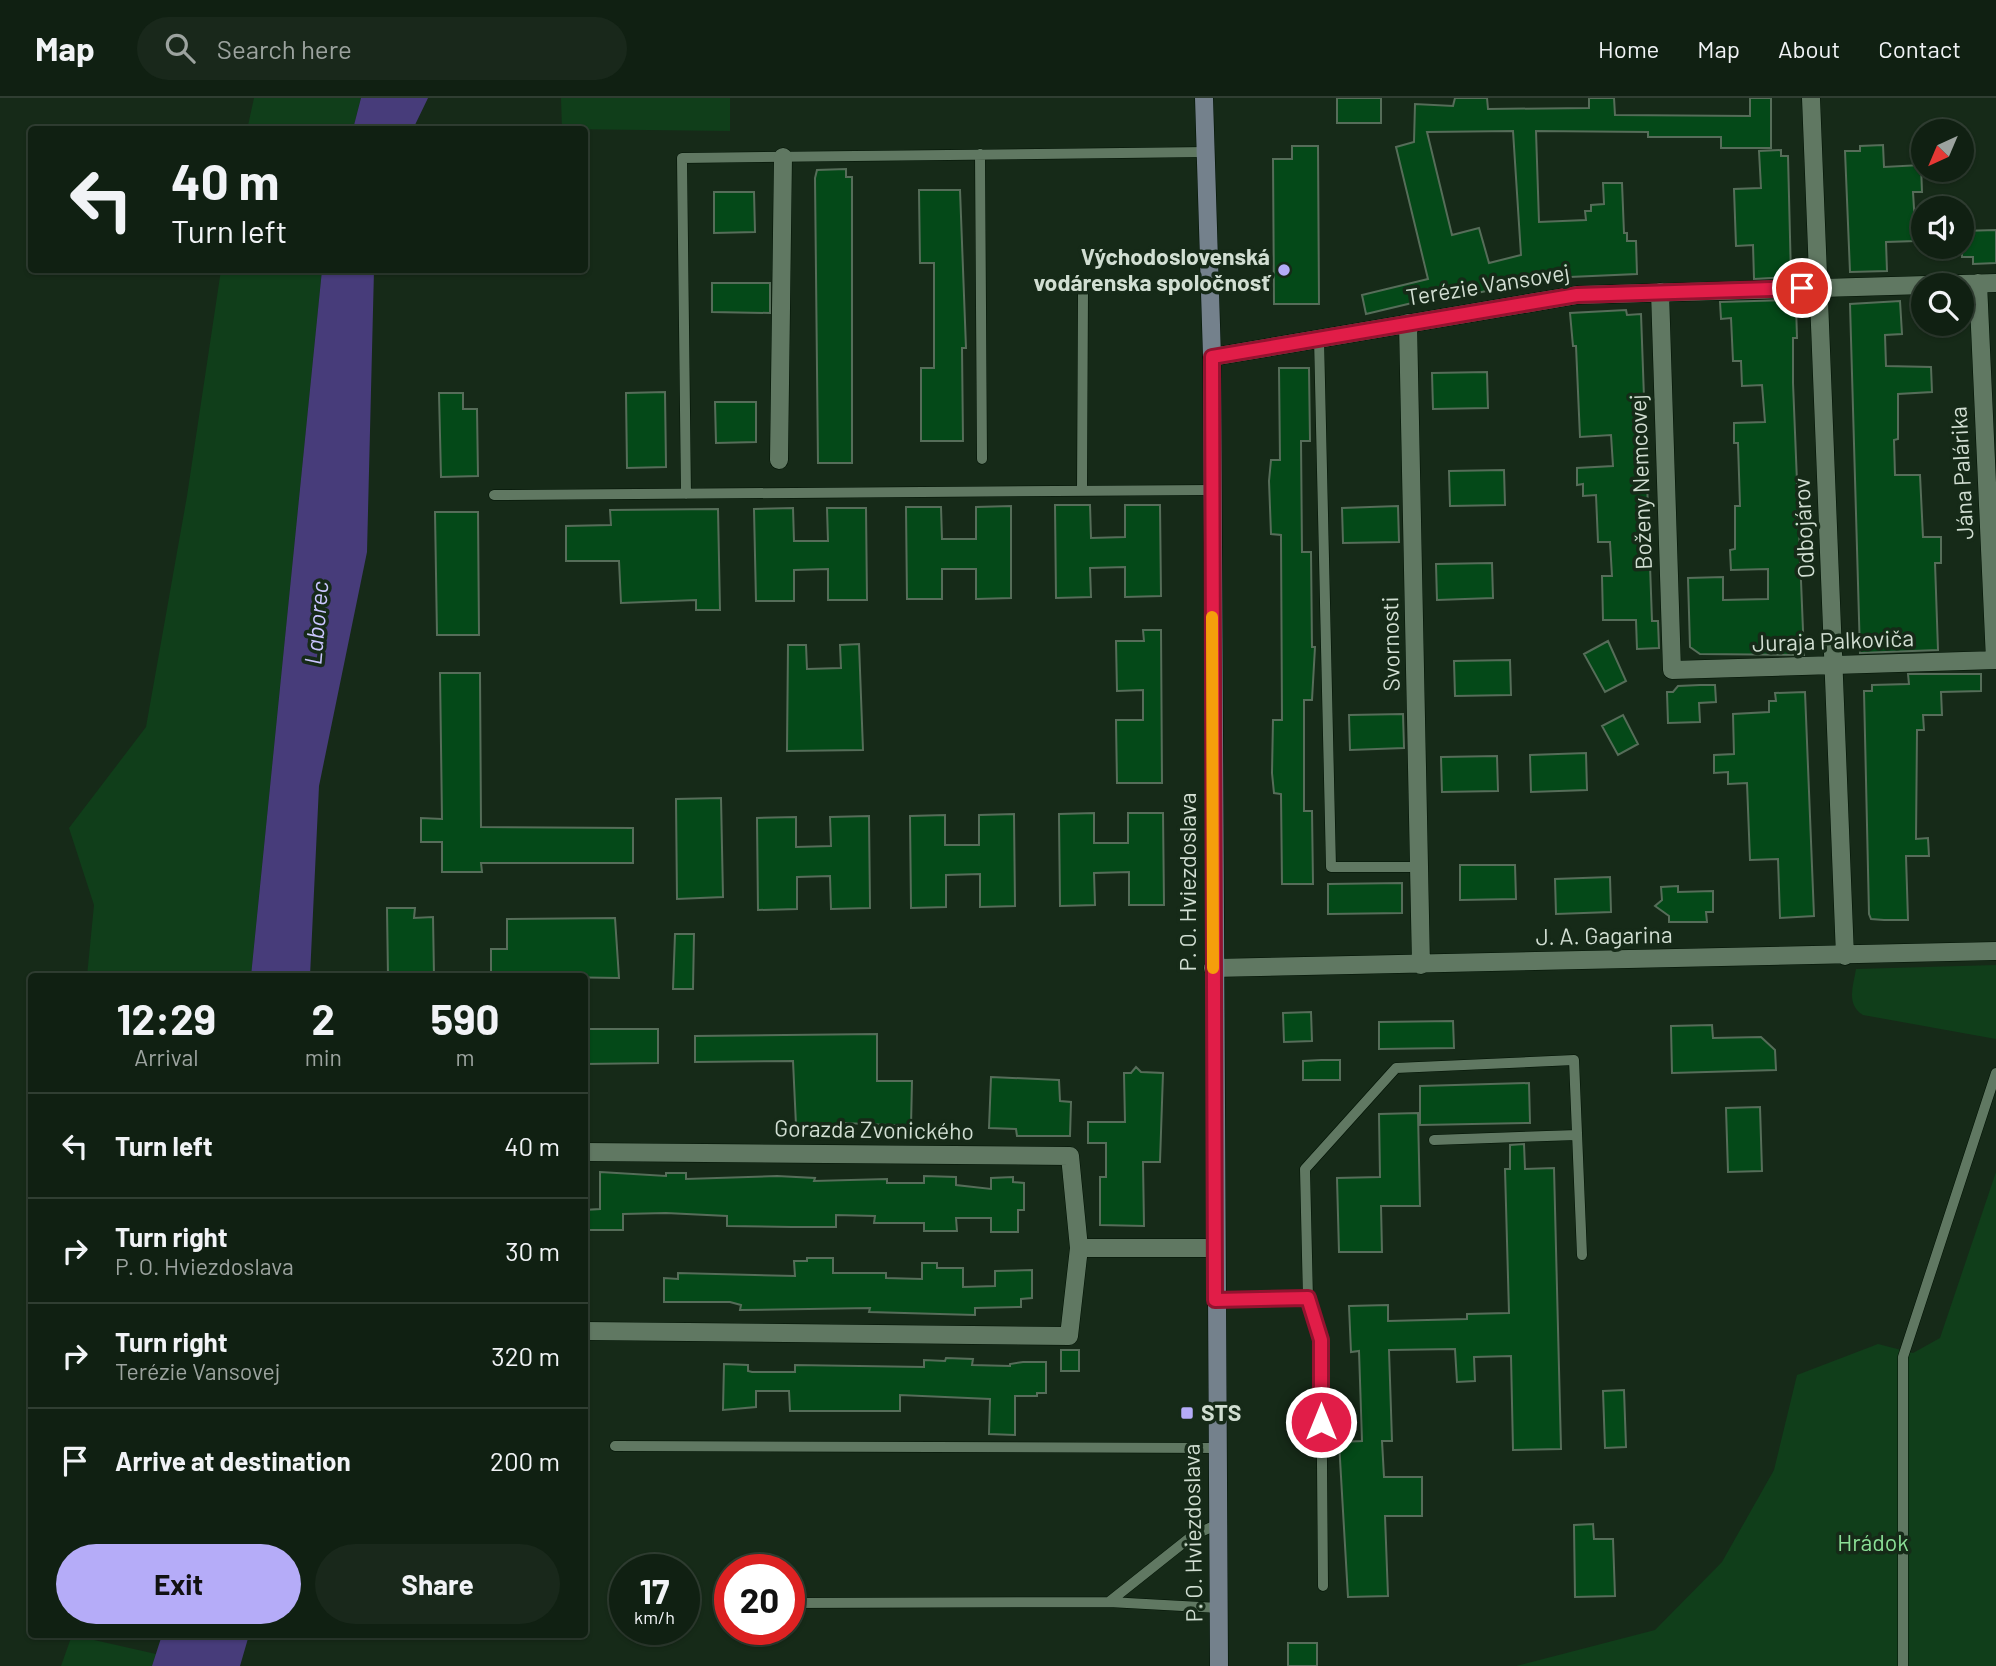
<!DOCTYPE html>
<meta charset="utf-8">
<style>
:root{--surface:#102012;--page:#19281b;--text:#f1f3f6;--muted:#9ca39f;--line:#303e32;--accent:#b5acf8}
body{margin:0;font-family:Barlow,sans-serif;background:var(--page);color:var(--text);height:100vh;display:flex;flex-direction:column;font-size:26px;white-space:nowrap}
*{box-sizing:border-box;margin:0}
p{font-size:23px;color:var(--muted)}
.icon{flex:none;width:38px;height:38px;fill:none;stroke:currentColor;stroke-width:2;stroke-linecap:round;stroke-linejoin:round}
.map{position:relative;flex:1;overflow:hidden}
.details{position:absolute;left:28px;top:875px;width:560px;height:665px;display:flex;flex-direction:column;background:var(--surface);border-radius:7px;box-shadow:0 2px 5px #0004,0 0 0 2px var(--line)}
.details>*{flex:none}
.top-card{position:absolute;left:28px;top:28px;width:560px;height:147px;border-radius:7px;box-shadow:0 2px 5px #0004,0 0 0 2px var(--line);background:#102012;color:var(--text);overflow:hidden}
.needle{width:46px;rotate:224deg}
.controls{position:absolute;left:1911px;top:21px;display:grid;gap:14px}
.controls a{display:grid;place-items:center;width:63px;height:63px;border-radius:50%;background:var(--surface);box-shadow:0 2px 5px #0004,0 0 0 2px var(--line);font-size:35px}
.speed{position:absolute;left:609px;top:1456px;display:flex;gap:14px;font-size:35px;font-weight:700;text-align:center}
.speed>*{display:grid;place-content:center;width:91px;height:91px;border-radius:50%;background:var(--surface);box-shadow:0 2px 5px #0004,0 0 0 2px var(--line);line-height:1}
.speed small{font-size:18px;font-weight:400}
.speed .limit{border:10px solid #d22;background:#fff;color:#111}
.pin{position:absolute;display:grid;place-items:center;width:60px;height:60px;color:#fff;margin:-30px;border:4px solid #fff;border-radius:50%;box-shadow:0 2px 7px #0007}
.me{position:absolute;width:77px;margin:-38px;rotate:0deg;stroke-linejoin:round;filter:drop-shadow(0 0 5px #0008)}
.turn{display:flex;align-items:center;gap:24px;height:147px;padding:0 28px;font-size:32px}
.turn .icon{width:91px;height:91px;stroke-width:2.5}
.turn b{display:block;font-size:49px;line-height:60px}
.eta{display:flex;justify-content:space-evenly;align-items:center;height:119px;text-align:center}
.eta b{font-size:42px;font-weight:700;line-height:49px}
.primary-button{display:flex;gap:14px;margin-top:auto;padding:14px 28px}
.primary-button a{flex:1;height:80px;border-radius:42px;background:var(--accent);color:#111;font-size:28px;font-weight:700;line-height:80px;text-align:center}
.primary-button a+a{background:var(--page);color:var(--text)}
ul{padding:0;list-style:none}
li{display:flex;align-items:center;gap:21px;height:105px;padding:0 28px;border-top:2px solid var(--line)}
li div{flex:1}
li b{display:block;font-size:26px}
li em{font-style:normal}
header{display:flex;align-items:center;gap:42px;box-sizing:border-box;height:98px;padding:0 35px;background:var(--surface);border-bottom:2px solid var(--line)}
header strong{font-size:33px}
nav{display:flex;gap:38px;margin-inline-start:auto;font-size:24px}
.search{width:490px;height:63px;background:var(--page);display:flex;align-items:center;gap:18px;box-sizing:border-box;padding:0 24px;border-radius:38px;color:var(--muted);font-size:26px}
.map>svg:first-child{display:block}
.green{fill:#103e1a}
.water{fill:#473c7a}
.building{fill:#044918;stroke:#566d59;stroke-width:2;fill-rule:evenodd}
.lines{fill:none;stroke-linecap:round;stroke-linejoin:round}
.lane-casing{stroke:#011204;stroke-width:11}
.street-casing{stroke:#011204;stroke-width:19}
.secondary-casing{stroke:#011204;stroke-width:19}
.lane{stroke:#607862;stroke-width:10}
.street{stroke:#607862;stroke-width:18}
.secondary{stroke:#74818c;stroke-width:18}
.route-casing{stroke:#92132f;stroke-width:18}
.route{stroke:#e11d48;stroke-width:12}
.slow{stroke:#f59e0b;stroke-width:12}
.poi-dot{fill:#b5acf8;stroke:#162a18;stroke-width:2.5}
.labels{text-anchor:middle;stroke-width:7;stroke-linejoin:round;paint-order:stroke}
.poi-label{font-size:23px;font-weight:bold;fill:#d1ded2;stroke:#162a18;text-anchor:end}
.street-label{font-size:23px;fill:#d1ded2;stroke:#162a18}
.park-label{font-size:23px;fill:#8be097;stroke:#162a18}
.water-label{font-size:24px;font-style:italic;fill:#cbc6ff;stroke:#162a18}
</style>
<header>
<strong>Map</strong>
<div class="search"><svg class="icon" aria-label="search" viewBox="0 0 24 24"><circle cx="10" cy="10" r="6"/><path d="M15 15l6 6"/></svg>Search here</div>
<nav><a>Home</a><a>Map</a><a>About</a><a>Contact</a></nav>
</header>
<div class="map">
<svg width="1996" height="1568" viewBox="0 0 1996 1568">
<rect width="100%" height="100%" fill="#162a18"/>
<path class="green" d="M254,0h107l-8,31 -106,1z
M561,0h169v33l-168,-2z
M221,172h101l-71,706h-164l7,-71 -25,-77 77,-101 41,-231z
M1996,867v74l-133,-24c-17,-11 -10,-28 -7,-46z
M1996,1074v494h-480l139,-36 67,-68 52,-92 23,-95 81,-31 35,9 27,-15z
M72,1537l84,19 -4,12h-91z"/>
<path class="water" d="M361,0h67l-15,31h-60z
M322,172h52l-7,282 -48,234 -9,190h-59z
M162,1537v-1l87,1 -9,31h-88z"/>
<path class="building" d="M1337,0h44v25h-44z
M1455,0h32l1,11 101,-1v-10h25l1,17 135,1v-18h21v50h-50v-11h-73v-5l-112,-1 3,91 47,-2 -1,-9h6v-6l13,-1 -1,-21h19l2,50h3v8h9l1,33 -135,6 2,7 -27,6 -2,-5 -109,26 -4,-19 66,-16 -32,-132 18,-5 1,-38 38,2zM1513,33l8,124 -32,8 -10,-35 -27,7 -25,-103z
M1883,47l1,22 37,-2 1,27h-9l3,49 -30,1 1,29 -37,1 -5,-121h15v-5z
M1292,48h26l1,158h-45l-1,-145h19z
M1781,52v6h7l3,121 -37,2 -1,-34 -17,1 -2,-57 27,-1 -2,-37z
M846,71v8h6v286h-34l-3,-285 2,-8z
M919,92h41l6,158h-4l1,93h-42v-73h13v-105h-14z
M714,94h40l1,40 -41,1z
M1996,132v33l-23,1v-7h-11v-26z
M712,185h58v30l-58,-1z
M1792,202v4h4l1,34h-4v45l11,272 -104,-1 -10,-7 -2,-69 35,-1v23l45,-1v-30l-37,1 -1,-20 5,-1v-43h5l-2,-63h-4v-20l31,-1 -3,-37 -20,1 -1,-25h-8l-2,-43 -10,1 -1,-17z
M1900,203l2,33 -17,1 1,31 45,1 1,25 -34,2v45l-4,1 1,35h25l3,62h18v26h-6l3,87 -78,3 -10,-349z
M1626,212l1,5 14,-1 11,307h6l1,27 -22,1 -1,-29h-33l-1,-44h10l-2,-34h-12l-2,-47 -13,1v-12l-6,1v-17l36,-2 -2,-31 -31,2 -4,-91h-3l-3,-33z
M1279,270h30l1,73h-9l1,111h9l1,95h3l-3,53h-8v111h8l1,73h-31l-1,-90 -7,-1 -2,-20 1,-53h9l-1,-185 -10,-1 -2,-53 2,-21h9z
M1487,274l1,36 -55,1 -1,-36z
M665,294l1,75 -39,1 -1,-75z
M439,295h24v16h14l1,67 -37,1z
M715,304h41v40l-40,1z
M1504,372l1,35 -55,1 -1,-35z
M1055,407h35l1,33 34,-1v-32h35l1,91 -36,1v-30l-35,1 1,29 -35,1z
M1011,408v92l-35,1v-30h-34v30h-35l-1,-92h35l1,32h34v-32z
M1398,408l1,36 -56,1 -1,-35z
M793,410l1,33h34l-1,-33h39l1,92h-39v-31l-34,1v31h-38l-2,-92z
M718,411l2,101h-24v-10l-75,3 -2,-42h-53v-35l45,-1 -1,-15z
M435,414h43l1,123h-42z
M1492,465l1,35 -56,2 -1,-36z
M1143,532h18l1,153h-45l-1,-63h27v-30l-26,1 -1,-50h28z
M1608,543l18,40 -21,11 -21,-38z
M859,546l4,106 -76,1 1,-106h18l1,24 34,-1 -1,-23z
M1510,562l1,35 -56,1 -1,-35z
M440,575h40l1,154 152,1v35h-152l1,9h-40v-30h-21v-24l21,1z
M1908,576h73v17l-40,1 1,23h-19l1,15h-7l-1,109 12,-1 1,18h-23l2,64h-24l-13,-1 -2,-5 -5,-223h8v-6l37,-1z
M1700,587h15l1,17 -17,1 1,19 -32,1 -1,-31h6l5,-6z
M1805,594l9,224 -34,2 -2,-59 -28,1 -3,-77 -19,1v-12l-14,1v-18l20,-1 -1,-40 36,-2v-11h7l-1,-8z
M1403,616l1,34 -54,2 -1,-35z
M1623,617l15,29 -20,11 -16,-29z
M1586,655l1,37 -56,2 -1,-37z
M1497,658l1,35 -56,1 -1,-35z
M721,700l2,99 -46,2 -1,-100z
M1094,715v30h34v-30h35l1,92h-35v-33l-35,1 1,32 -35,1 -1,-92z
M1014,716l1,92 -35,1v-33l-34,1v32l-35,1 -1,-92 35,-1v30h34v-30z
M869,718l1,92 -39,1 -1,-33 -33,1v32l-39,1 -1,-92 39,-1v30l35,-1 -1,-29z
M1460,767h55l1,34 -56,1z
M1610,779l1,35 -55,2 -1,-35z
M1402,785v30l-74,1v-30z
M1678,788v6l35,-1v21h-7l1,10h-38v-6l-14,-10 7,-6 -1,-13z
M387,810h28l-1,10 19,-1 1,59h-46z
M615,820l4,60 -128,-2v-27h16v-30z
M675,836h19l-1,55h-20z
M1311,914l1,29 -28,1 -1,-29z
M1453,923l1,27 -75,1v-27z
M1712,927l1,13 48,-1 14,13 1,20 -104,3 -1,-47z
M584,931h74v34l-74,1z
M877,936v47h35l-1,45 -66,-3 1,8h-24v-5l-26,-1 -3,-64 -98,1v-26z
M1321,962h19v20h-37v-19z
M1136,969l5,5 22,1 -3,89h-17l1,64 -44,-1v-48h6v-34h-18v-21h37l-1,-49h7z
M991,979l68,3 1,21 11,1 -1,34h-53l-1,-7 -27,-1z
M1529,985l1,40 -110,2v-39z
M1760,1009l2,64 -34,1 -2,-64z
M1418,1015l2,93h-39l1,46h-43l-2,-74 43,-1 -1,-63z
M1524,1046l1,25 29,-1 7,281 -48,1 -2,-94 -37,1 1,24 -18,1 -2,-33 -66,1 3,91h-10l2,36h38v39h-37l3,80 -40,1 -9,-155 23,-1 -3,-90 -8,1 -2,-46 39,-1v16l79,-2v-5l42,-1 -4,-144h5v-24z
M600,1074l66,4v-3h20v6l91,-3 38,2 -1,3 73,-2v4h37v-7l32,1v8l35,4v-11l22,-1v5l11,1v27h-6v22h-27v-14h-35l1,13h-33v-8h-50l1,-7 -39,-1v12h-44l-65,-1v-10l-61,-3 -43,1v16h-39v-20l16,-1z
M807,1160h26v15h53v5l36,1v-16h15v5h26v19l32,-1v-15l37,-1v28l-11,1v8l-46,1v7l-106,-3 1,-4 -130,2 1,-5 -11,-3h-66v-24l14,1v-6l117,3 -1,-15h13z
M1061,1252h18v21h-18z
M946,1260l27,1 -1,6 38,1v-2l13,-2h23v31h-9v3h-22v39l-26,-1 1,-35 -90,-4v16h-110l-1,-20h-33v16l-33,3 1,-46 24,1v6l4,1h43v-7l129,2v-7l21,1z
M1624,1292l2,57 -21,1 -2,-57z
M1593,1426l1,15h19l2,57 -40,1 -1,-72z
M1288,1545h29v23h-29z"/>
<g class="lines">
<g class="lane-casing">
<path id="lane" d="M980,56l2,305
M1319,240l12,529h89
M1082,393l1,-200
M686,396l-4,-336 525,-6
M494,397l718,-5
M1434,1042l143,-5
M1216,1202l92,-1
M615,1348l602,2
M1323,1488l-2,-246 -13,-41 -3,-130 91,-101 178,-8 8,195
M1109,1504l83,-66 26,-12
M789,1505l320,-1 110,6
M1903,1568v-309l93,-284"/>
</g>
<g class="street-casing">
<path id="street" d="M1811,0l34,858
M1978,185l17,377
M1660,194l12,378 324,-10
M1408,225l13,642
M1212,259l365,-62 419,-12
M779,362l4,-303
M1213,870l783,-17
M584,1054l486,4 9,92
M584,1233l485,5 10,-88h135"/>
</g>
<g class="secondary-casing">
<path id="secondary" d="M1204,0l8,259 7,1309"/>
</g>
<use href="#lane" class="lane"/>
<use href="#street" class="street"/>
<use href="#secondary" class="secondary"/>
</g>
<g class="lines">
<g class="route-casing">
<path id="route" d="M1321,1324v-82l-13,-42 -93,2 -3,-943 365,-62 225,-7"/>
</g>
<use href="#route" class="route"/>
<path class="slow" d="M1212,519l1,351"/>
</g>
<g class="poi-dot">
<circle cx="1284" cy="172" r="7"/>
<rect x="1180" y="1308" width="14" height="14" rx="3.5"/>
</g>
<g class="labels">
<g class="poi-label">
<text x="1270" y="167">Východoslovenská<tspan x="1270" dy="26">vodárenska spoločnosť</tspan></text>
<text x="1201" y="1323" text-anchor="start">STS</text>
</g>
<g class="street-label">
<text transform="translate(1488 187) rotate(-9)" y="8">Terézie Vansovej</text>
<text transform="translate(1962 375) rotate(-93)" y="8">Jána Palárika</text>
<text transform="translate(1641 384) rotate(-92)" y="8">Boženy Nemcovej</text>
<text transform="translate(1804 430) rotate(-93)" y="8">Odbojárov</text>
<text transform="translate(1833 543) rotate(-2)" y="8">Juraja Palkoviča</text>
<text transform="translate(1391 546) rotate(-91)" y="8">Svornosti</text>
<text transform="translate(1188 784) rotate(-90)" y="8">P. O. Hviezdoslava</text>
<text transform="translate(1604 838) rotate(-1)" y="8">J. A. Gagarina</text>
<text transform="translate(874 1032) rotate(1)" y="8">Gorazda Zvonického</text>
<text transform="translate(1193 1435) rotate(-91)" y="8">P. O. Hviezdoslava</text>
</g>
<g class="park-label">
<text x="1873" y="1453">Hrádok</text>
</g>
<g class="water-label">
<text transform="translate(317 525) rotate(-85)" y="8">Laborec</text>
</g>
</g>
</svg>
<div class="controls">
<a><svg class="needle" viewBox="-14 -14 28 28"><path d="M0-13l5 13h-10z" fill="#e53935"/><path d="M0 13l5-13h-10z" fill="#9ca39f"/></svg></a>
<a><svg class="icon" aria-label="sound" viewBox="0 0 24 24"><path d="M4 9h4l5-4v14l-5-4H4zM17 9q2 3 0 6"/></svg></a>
<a><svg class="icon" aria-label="search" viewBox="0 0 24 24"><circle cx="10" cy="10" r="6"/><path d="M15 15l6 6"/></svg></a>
</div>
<div class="speed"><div>17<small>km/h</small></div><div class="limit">20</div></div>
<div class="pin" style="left:1802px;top:190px;background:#d93025"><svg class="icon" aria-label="arrive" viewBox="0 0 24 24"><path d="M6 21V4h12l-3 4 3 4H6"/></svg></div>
<svg class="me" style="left:1321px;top:1324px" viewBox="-20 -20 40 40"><circle r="17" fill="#e11d48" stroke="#fff" stroke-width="3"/><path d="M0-11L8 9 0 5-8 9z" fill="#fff"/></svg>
<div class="top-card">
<div class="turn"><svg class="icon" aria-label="left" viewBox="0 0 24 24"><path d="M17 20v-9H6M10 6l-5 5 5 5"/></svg><div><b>40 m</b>Turn left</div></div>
</div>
<section class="details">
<div class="eta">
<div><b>12:29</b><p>Arrival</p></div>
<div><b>2</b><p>min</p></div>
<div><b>590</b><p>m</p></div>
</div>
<ul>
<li><svg class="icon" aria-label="left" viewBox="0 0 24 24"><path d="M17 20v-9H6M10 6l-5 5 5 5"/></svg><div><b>Turn left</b></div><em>40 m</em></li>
<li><svg class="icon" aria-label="right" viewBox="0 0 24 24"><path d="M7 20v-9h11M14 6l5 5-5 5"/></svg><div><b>Turn right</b><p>P. O. Hviezdoslava</p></div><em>30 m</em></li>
<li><svg class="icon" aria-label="right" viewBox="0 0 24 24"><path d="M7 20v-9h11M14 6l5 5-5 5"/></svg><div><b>Turn right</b><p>Terézie Vansovej</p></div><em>320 m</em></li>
<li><svg class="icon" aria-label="arrive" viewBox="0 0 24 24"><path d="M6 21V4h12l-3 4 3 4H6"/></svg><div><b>Arrive at destination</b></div><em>200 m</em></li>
</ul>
<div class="primary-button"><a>Exit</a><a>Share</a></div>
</section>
</div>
